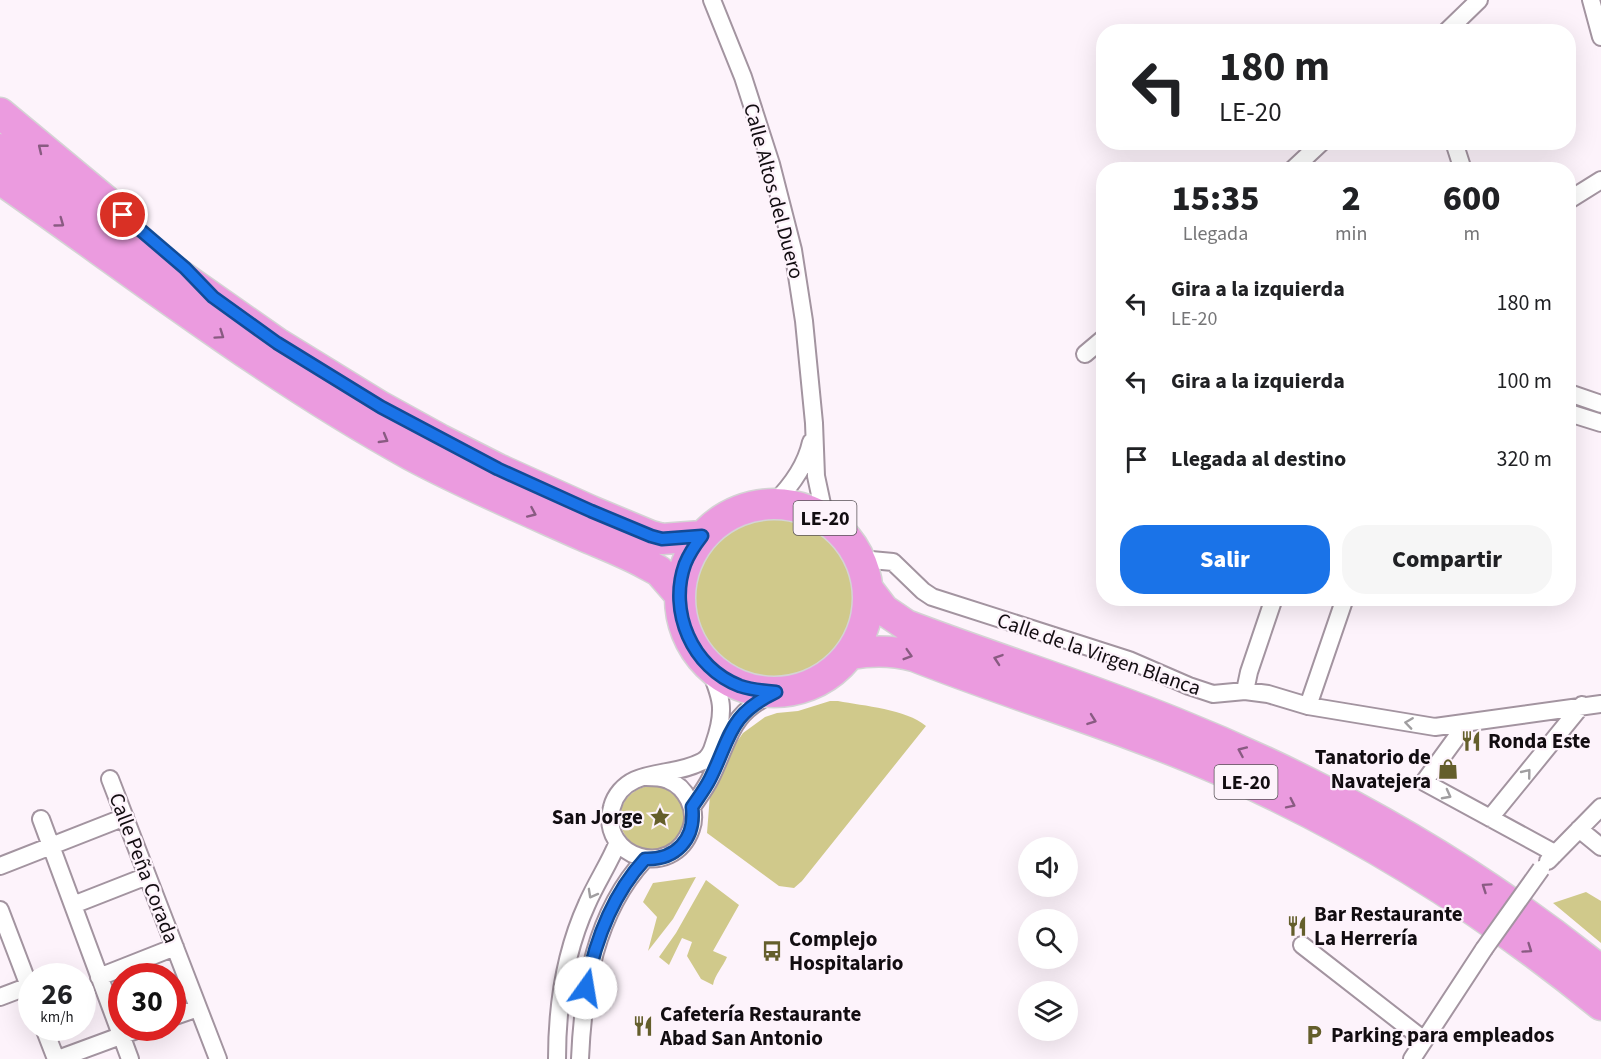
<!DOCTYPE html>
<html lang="es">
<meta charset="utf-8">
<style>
:root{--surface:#fff;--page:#f6f6f6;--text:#202124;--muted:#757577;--accent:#1a73e8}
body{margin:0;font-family:"Source Sans 3",sans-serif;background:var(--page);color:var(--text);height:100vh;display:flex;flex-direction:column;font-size:22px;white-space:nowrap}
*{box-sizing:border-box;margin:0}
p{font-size:20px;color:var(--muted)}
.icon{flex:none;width:33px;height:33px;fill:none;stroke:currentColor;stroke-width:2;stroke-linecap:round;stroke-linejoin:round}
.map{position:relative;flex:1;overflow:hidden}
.details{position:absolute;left:1096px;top:162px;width:480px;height:444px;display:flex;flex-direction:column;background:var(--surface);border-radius:24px;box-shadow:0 6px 24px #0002}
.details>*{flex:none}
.hud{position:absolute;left:1096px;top:24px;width:480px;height:126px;border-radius:24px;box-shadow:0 6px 24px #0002;background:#fff;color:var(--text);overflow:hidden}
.controls{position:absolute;left:1018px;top:837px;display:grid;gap:12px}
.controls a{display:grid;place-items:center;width:60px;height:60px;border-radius:50%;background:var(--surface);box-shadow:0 6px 24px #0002;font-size:30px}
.speed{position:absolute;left:18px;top:963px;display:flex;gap:12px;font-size:30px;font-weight:700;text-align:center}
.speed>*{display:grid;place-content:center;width:78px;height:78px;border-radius:50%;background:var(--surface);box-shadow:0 6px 24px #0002;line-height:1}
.speed small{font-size:15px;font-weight:400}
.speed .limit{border:9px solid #d22;background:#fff;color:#111}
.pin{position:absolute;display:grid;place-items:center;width:51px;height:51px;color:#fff;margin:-26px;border:3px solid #fff;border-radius:50%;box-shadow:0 2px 6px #0007}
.me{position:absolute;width:66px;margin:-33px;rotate:13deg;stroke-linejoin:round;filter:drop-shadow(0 0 4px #0008)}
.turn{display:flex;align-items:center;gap:21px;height:126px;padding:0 24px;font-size:27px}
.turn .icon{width:78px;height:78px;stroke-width:2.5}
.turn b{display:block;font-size:42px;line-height:51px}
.eta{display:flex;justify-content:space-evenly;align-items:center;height:102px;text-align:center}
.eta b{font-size:36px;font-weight:800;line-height:42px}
.button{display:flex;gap:12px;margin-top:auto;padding:12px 24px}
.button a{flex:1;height:69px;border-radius:24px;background:var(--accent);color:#fff;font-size:24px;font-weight:800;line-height:69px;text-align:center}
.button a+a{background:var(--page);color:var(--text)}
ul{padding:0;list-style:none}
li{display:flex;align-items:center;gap:18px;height:78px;padding:0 24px}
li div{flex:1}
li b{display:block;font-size:22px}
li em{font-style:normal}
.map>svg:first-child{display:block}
.green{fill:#d0c98b}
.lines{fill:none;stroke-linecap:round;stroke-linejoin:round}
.street-casing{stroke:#a394a0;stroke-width:20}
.highway-casing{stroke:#d4d3d4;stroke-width:33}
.street{stroke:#fff;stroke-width:16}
.highway{stroke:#eb9bdf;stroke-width:30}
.street-bridge-casing{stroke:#a394a0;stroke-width:20;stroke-linecap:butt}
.street-bridge{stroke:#fff;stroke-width:16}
.oneway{stroke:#895b82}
.oneway2{stroke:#a09ea0}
.route-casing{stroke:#114b97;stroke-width:15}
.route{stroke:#1a73e8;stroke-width:10}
.labels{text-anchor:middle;stroke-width:4.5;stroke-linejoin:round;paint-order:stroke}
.shield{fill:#fdf3fb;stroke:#585257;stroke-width:1.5}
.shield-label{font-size:20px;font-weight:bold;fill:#120d11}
.street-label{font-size:21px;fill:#120d11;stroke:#fdf3fb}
.poi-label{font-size:21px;font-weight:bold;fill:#120d11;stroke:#fdf3fb;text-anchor:start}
</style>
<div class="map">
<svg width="1601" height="1059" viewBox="0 0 1601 1059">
<rect width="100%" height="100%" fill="#fdf3fb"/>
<path class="green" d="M691 595a84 84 0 1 1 168 0a84 84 0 1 1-168 0Z
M830,701h8c26,5 68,8 88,25l-124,155 -8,7 -15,-2 -72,-53 3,-38 24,-49 9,-13 22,-16 12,-4 21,-2z
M620 818a32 32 0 1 1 64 0a32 32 0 1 1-64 0Z
M696,877l-23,42 -25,32 9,-34 -14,-15 10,-19z
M706,880l33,25 -26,46 14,6c-4,10 -12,17 -14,28l-12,-6 -14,-23 5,-14 -10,-4 -13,27 -10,-8 17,-24z
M1586,892l15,9v42l-48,-40z"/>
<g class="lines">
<g class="street-casing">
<path id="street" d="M712,0l31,77 28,87 22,86 11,71 10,102 2,53 9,42
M1591,0l10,37
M1446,32l33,-32
M1454,142l9,28
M1292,170l30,-28
M1569,200l32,-20
M1085,354l19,-16
M1569,393l32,11
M1569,413l32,10
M774,503c17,-17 32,-38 37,-61
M860,559l33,3 30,29 9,6 197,63 60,26 24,8 32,-3 23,3 40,12 127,21 166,-23
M1245,691l4,-19 25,-74
M1308,706l37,-108
M1467,723l-43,59 125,68 5,5
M646,777c7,0 15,0 22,3 18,7 30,30 23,49 -18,52 -93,29 -79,-22 3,-12 12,-22 23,-27 21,-9 45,-7 66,-18 8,-3 11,-11 13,-18 12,-34 8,-46 -6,-79
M110,779l108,280
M692,807c6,-9 13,-18 18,-28 21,-42 18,-65 66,-87
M1490,818l92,-113
M41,819l89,240
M1579,829l22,18
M1548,861l53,-54
M0,866l125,-49
M73,905l74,-29
M0,910l32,84
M1302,945l122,95
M99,977l76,-30
M0,997l29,-11
M172,1017l26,-9
M44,1028l12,31
M58,1059l84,-31
M557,1059c0,-52 8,-107 30,-155 9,-21 22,-40 31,-62
M580,1059c3,-71 15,-146 65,-200
M1412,1059l72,-110"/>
</g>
<g class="highway-casing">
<path id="highway" d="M0,113l106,88
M0,149l277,194 104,64 58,32 59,30 93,42 60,25 11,3 40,-3
M0,179c136,95 266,196 411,276 56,30 115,55 173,81 21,9 42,17 62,28l13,7 20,23
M680 598a94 94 0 1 1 188 0a94 94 0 1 1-188 0Z
M868,589l16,21 22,15c89,34 181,62 269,98 152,61 298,144 426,248
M851,654c22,-4 41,-4 63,2 101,40 206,70 306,114 137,60 266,141 381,235"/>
</g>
<use href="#street" class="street"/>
<use href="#highway" class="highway"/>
<g class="street-bridge-casing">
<path id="street-bridge" d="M1484,949l57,-80"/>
</g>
<use href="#street-bridge" class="street-bridge"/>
</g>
<defs><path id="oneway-chevron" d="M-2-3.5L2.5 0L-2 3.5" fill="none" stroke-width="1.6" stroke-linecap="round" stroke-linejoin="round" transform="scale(1.5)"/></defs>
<g class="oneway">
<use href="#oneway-chevron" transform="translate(42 148) rotate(-141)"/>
<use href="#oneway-chevron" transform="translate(60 223) rotate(36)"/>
<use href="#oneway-chevron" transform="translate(220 335) rotate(35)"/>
<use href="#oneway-chevron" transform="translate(384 439) rotate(30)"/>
<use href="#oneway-chevron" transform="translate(532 513) rotate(24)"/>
<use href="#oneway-chevron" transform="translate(908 655) rotate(17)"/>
<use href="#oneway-chevron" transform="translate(998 659) rotate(-161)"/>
<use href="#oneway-chevron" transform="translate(1092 720) rotate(20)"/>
<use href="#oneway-chevron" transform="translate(1242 751) rotate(-156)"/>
<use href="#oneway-chevron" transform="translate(1291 804) rotate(26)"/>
<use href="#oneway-chevron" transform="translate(1486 887) rotate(-146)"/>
<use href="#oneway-chevron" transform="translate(1528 949) rotate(35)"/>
</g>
<g class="oneway2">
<use href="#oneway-chevron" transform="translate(1409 723) rotate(-172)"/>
<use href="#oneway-chevron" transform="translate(1527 773) rotate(-51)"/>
<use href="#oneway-chevron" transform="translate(1447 795) rotate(28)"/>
<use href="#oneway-chevron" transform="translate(592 894) rotate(119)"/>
</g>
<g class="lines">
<g class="route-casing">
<path id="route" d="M123,215l62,53 28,29 64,46 104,64 117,62 93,42 60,25 11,3 40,-3c-7,9 -13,18 -17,28 -17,47 7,104 55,122 12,4 24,5 36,6 -48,23 -45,45 -66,87 -5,10 -12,19 -18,28 4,32 -16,53 -47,52 -33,36 -50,82 -59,129"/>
</g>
<use href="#route" class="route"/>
</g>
<defs>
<g id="restaurant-bare" transform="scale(1.62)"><path d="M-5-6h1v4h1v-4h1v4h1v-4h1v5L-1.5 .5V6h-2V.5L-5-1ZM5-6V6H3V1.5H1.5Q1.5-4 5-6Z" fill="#645e2b" stroke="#fdf3fb" stroke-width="2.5" paint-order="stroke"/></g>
<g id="shop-bare" transform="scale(1.62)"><path d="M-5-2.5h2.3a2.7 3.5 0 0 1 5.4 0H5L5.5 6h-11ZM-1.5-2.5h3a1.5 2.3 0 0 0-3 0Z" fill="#645e2b" stroke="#fdf3fb" stroke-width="2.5" paint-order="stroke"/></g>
<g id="sight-bare" transform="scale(1.62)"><path d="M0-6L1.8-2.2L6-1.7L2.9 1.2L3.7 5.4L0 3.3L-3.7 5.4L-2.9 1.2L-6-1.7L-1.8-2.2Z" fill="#645e2b" stroke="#fdf3fb" stroke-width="2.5" paint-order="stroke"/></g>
<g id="bus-bare" transform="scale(1.62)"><path d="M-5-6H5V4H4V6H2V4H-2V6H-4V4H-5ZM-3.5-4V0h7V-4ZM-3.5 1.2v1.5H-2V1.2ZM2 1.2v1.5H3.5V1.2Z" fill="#645e2b" stroke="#fdf3fb" stroke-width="2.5" paint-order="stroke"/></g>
<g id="parking-bare" transform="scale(1.62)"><path d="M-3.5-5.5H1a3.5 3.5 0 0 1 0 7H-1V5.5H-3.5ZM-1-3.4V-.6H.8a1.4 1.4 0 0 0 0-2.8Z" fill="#645e2b" stroke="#fdf3fb" stroke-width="2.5" paint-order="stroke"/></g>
</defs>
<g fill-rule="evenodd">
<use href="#restaurant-bare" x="1471" y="741"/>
<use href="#shop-bare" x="1448" y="769"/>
<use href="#sight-bare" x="660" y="817"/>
<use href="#restaurant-bare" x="1297" y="926"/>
<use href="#bus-bare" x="772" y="951"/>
<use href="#restaurant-bare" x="643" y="1026"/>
<use href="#parking-bare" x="1314" y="1035"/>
</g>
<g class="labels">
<g class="shield">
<rect x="793.5" y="501" width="63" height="34" rx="4.5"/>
<rect x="1214.5" y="765" width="63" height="34" rx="4.5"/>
</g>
<g class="shield-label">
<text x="825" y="525">LE-20</text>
<text x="1246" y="789">LE-20</text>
</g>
<g class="street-label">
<text transform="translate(774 191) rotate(75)" y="7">Calle Altos del Duero</text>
<text transform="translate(1099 654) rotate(19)" y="7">Calle de la Virgen Blanca</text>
<text transform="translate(144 868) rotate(69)" y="7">Calle Peña Corada</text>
</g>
<g class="poi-label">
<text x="1488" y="748">Ronda Este</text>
<text x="1431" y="764" text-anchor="end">Tanatorio de<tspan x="1431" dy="24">Navatejera</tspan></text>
<text x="643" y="824" text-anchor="end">San Jorge</text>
<text x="1314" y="921">Bar Restaurante<tspan x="1314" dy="24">La Herrería</tspan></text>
<text x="789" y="946">Complejo<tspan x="789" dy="24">Hospitalario</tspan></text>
<text x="660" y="1021">Cafetería Restaurante<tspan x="660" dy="24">Abad San Antonio</tspan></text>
<text x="1331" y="1042">Parking para empleados</text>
</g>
</g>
</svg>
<div class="controls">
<a><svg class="icon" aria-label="sound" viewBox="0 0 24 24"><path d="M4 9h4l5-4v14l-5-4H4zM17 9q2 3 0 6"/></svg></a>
<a><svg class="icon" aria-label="search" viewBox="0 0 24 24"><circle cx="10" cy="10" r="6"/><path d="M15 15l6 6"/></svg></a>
<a><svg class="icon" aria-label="layers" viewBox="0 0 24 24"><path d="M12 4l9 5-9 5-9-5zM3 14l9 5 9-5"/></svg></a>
</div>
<div class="speed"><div>26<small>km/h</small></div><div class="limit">30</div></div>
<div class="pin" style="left:123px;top:215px;background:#d93025"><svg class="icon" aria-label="arrive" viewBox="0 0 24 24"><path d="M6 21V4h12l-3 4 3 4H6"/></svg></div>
<svg class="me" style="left:586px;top:988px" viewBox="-20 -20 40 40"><circle r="19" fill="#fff"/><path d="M0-13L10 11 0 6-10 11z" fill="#1a73e8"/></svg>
<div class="hud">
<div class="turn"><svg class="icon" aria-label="left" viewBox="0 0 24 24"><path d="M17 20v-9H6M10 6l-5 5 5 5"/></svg><div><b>180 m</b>LE-20</div></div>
</div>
<section class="details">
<div class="eta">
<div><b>15:35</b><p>Llegada</p></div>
<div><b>2</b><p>min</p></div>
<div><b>600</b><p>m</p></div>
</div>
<ul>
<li><svg class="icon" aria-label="left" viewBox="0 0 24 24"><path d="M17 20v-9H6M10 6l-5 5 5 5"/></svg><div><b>Gira a la izquierda</b><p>LE-20</p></div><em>180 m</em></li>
<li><svg class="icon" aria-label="left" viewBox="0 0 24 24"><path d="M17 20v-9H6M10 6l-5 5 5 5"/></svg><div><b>Gira a la izquierda</b></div><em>100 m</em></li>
<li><svg class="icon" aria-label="arrive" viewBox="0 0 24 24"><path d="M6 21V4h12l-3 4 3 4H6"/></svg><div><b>Llegada al destino</b></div><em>320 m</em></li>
</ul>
<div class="button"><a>Salir</a><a>Compartir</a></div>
</section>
</div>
